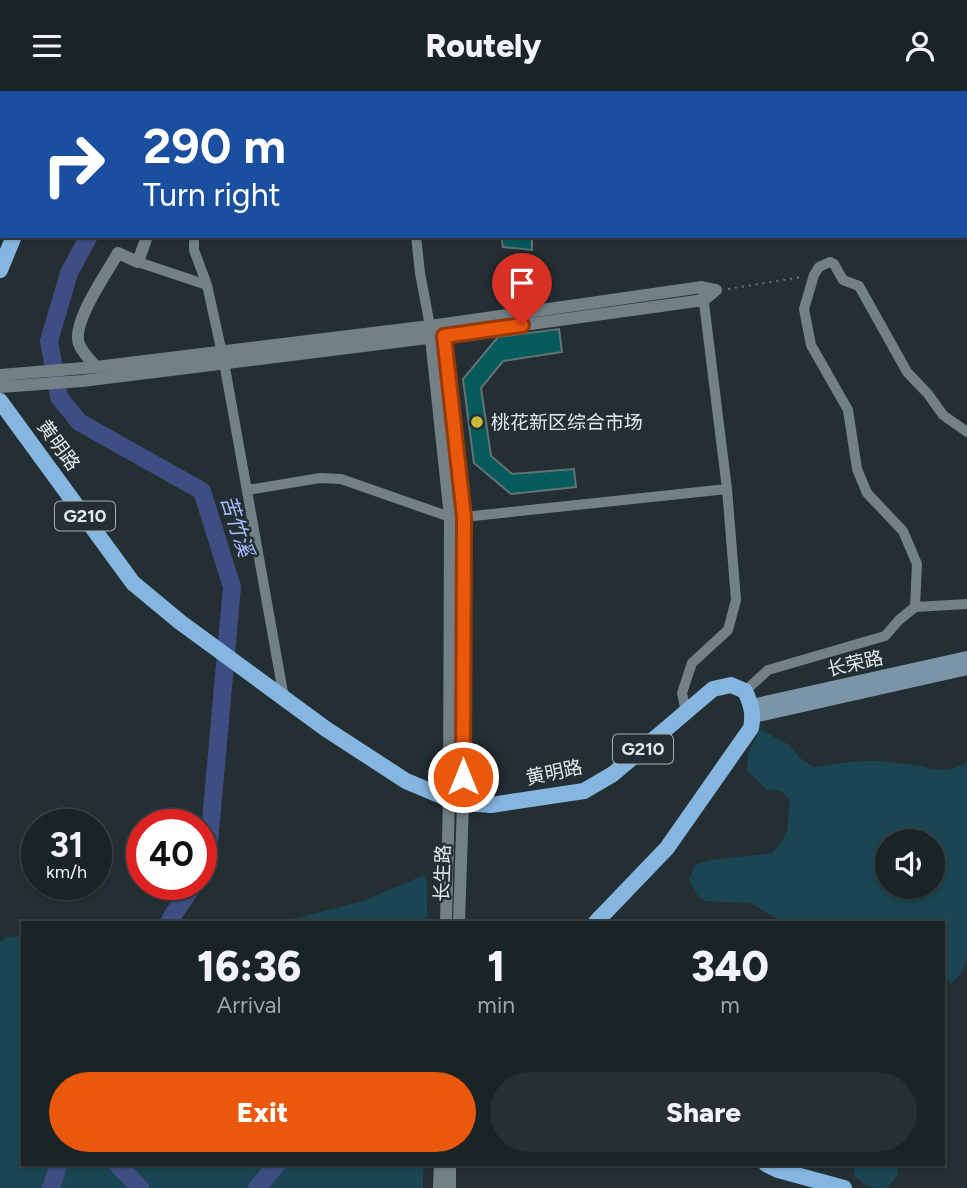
<!DOCTYPE html>
<meta charset="utf-8">
<style>
:root{--surface:#1a2326;--page:#272f32;--text:#f1f3f6;--muted:#9fa4a7;--line:#384043;--accent:#ea580c}
body{margin:0;font-family:Figtree,"Noto Sans SC",sans-serif;background:var(--page);color:var(--text);height:100vh;display:flex;flex-direction:column;font-size:26px;white-space:nowrap}
*{box-sizing:border-box;margin:0}
p{font-size:23px;color:var(--muted)}
.icon{flex:none;width:38px;height:38px;fill:none;stroke:currentColor;stroke-width:2;stroke-linecap:round;stroke-linejoin:round}
.map{position:relative;flex:1;overflow:hidden}
.drawer{position:absolute;left:21px;top:830px;width:924px;height:245px;display:flex;flex-direction:column;background:var(--surface);border-radius:0px;box-shadow:0 2px 5px #0004,0 0 0 2px var(--line)}
.drawer>*{flex:none}
.hud{position:absolute;left:0px;top:0px;width:968px;height:147px;box-shadow:0 2px 5px #0004,0 0 0 2px var(--line);background:#1a4fa0;color:#fff;overflow:hidden}
.buttons{position:absolute;left:875px;top:738px;display:grid;gap:14px}
.buttons a{display:grid;place-items:center;width:70px;height:70px;border-radius:50%;background:var(--surface);box-shadow:0 2px 5px #0004,0 0 0 2px var(--line);font-size:35px}
.speed{position:absolute;left:21px;top:718px;display:flex;gap:14px;font-size:35px;font-weight:700;text-align:center}
.speed>*{display:grid;place-content:center;width:91px;height:91px;border-radius:50%;background:var(--surface);box-shadow:0 2px 5px #0004,0 0 0 2px var(--line);line-height:1}
.speed small{font-size:18px;font-weight:400}
.speed .limit{border:10px solid #d22;background:#fff;color:#111}
.pin{position:absolute;display:grid;place-items:center;width:60px;height:60px;color:#fff;margin:-72px -30px;border-radius:50% 50% 50% 0;rotate:-45deg;box-shadow:0 0 7px #0007}
.pin .icon{rotate:45deg}
.me{position:absolute;width:77px;margin:-38px;rotate:0deg;stroke-linejoin:round;filter:drop-shadow(0 0 5px #0008)}
.turn{display:flex;align-items:center;gap:24px;height:147px;padding:0 28px;font-size:32px}
.turn .icon{width:91px;height:91px;stroke-width:2.5}
.turn b{display:block;font-size:49px;line-height:60px}
.eta{display:flex;justify-content:space-evenly;align-items:center;height:119px;text-align:center}
.eta b{font-size:42px;font-weight:800;line-height:49px}
.button{display:flex;gap:14px;margin-top:auto;padding:14px 28px}
.button a{flex:1;height:80px;border-radius:42px;background:var(--accent);color:#fff;font-size:28px;font-weight:800;line-height:80px;text-align:center}
.button a+a{background:var(--page);color:var(--text)}
header{display:flex;justify-content:space-between;align-items:center;height:91px;padding:0 28px;background:var(--surface);font-size:32px;font-weight:800}
.map>svg:first-child{display:block}
.green{fill:#1a4552;fill-rule:evenodd}
.lines{fill:none;stroke-linecap:round;stroke-linejoin:round}
.river{stroke:#3e4e82;stroke-width:18}
.building{fill:#055a5c;stroke:#637272;stroke-width:2}
.path{stroke:#6b7578;stroke-width:2;stroke-dasharray:2 5;stroke-linecap:butt}
.minor{stroke:#738186;stroke-width:10}
.tertiary{stroke:#738186;stroke-width:12}
.secondary{stroke:#7a95a8;stroke-width:14}
.trunk{stroke:#84b6e0;stroke-width:16}
.route-casing{stroke:#983908;stroke-width:18}
.route{stroke:#ea580c;stroke-width:12}
.poi-dot{fill:#cbba39;stroke:#232f33;stroke-width:2.5}
.labels{text-anchor:middle;stroke-width:5;stroke-linejoin:round;paint-order:stroke}
.shield{fill:#232f33;stroke:#a9b1b4;stroke-width:2}
.shield-label{font-size:18px;font-weight:bold;fill:#e2e9ec}
.poi-label{font-size:19px;fill:#e2e9ec;stroke:#232f33;text-anchor:start}
.street-label{font-size:19px;fill:#e2e9ec;stroke:#232f33}
.water-label{font-size:21px;font-style:italic;fill:#a6bcfc;stroke:#232f33}
</style>
<header><svg class="icon" aria-label="menu" viewBox="0 0 24 24"><path d="M4 6h16M4 12h16M4 18h16"/></svg>Routely<svg class="icon" aria-label="person" viewBox="0 0 24 24"><circle cx="12" cy="8" r="4"/><path d="M4 21q1-7 8-7t8 7"/></svg></header>
<div class="map">
<svg width="967" height="1097" viewBox="0 0 967 1097">
<rect width="100%" height="100%" fill="#232f33"/>
<path class="green" d="M760,638l29,16 11,13 13,9c21,-3 41,-6 61,-6 13,1 27,2 39,4 24,4 29,10 54,-2v198l-6,12 -10,11 -8,-10v-52h-153l-14,-4 -26,-15 -45,-2 -9,-7 -7,-14 6,-15 15,-5 62,-7 9,-10 6,-12 3,-31 -9,-9 -15,-2 -19,-19 1,-15zM887,751h46v45h-46z
M424,784l3,8v39h-145l81,-21z
M23,845v228h400v24h-423v-246l6,-5z
M855,1073h44l-2,11 -9,13c-17,0 -22,0 -34,-13z"/>
<g class="lines">
<path class="river" d="M166,2l1,-2
M89,145l-20,37 -20,68 10,56 20,25 123,69 30,96 -25,278 -6,8
M170,831l1,-4 23,-34
M117,1073l23,24
M51,1097l8,-24
M257,1097l20,-24"/>
</g>
<path class="building" d="M840,0h102l-7,2h-94z
M501,145h31v14l-29,-3z
M559,238l3,23 -59,9 -22,27 10,68 21,18 62,-5 2,18 -65,7 -37,-31 -11,-84 35,-42z"/>
<g class="lines">
<path class="path" d="M728,198l74,-12"/>
<path class="minor" d="M239,2l1,-2
M421,2v-2
M194,145v14l13,35 17,77 60,336
M416,145l4,37 10,53
M138,171l69,23
M248,399l72,-12 21,1 109,38h14l263,-28
M915,516l2,-43 -14,-33 -36,-38 -10,-24 -9,-59 -37,-65 -7,-36 10,-34 5,-8 11,-5 4,2 9,16 16,6 48,86 21,22 15,21 24,17
M745,600l23,-21 117,-34 14,-16 16,-13 52,-3
M686,621l-4,-19 10,-30 36,-33 8,-30 -9,-111 -24,-194"/>
<path class="tertiary" d="M195,2v-2
M430,238l20,188 -1,282 -3,123
M443,238l21,188 -1,286 -4,119
M96,276c-6,-7 -14,-15 -17,-23 -8,-21 28,-71 39,-91l20,9 9,-26
M0,284l96,-8 334,-41 272,-39 14,3
M0,296l82,-6 362,-45 260,-36 12,-10
M439,1097l1,-24
M450,1097v-24"/>
<path class="secondary" d="M752,615l215,-48
M753,625l214,-48"/>
<path class="trunk" d="M69,2v-2
M0,179l14,-34
M0,310l133,182 47,39 146,107 80,52 43,18 14,4 28,2 93,-14 29,-17 100,-85 18,-4 14,6c6,13 9,22 6,37l-84,120 -71,74
M766,1073l12,6 66,18"/>
</g>
<g class="lines">
<g class="route-casing">
<path id="route" d="M463,686l1,-260 -20,-181 78,-11"/>
</g>
<use href="#route" class="route"/>
</g>
<circle class="poi-dot" cx="477" cy="331" r="7"/>
<g class="labels">
<g class="shield">
<rect x="55" y="410.5" width="60" height="29" rx="5"/>
<rect x="613" y="643.5" width="60" height="29" rx="5"/>
</g>
<g class="shield-label">
<text x="85" y="431">G210</text>
<text x="643" y="664">G210</text>
</g>
<g class="poi-label">
<text x="491" y="338">桃花新区综合市场</text>
</g>
<g class="street-label">
<text transform="translate(59 354) rotate(54)" y="7">黄明路</text>
<text transform="translate(855 572) rotate(-13)" y="7">长荣路</text>
<text transform="translate(554 681) rotate(-12)" y="7">黄明路</text>
<text transform="translate(442 782) rotate(-88)" y="7">长生路</text>
</g>
<g class="water-label">
<text transform="translate(237 435) rotate(72)" y="7">苦竹溪</text>
</g>
</g>
</svg>
<div class="buttons">
<a><svg class="icon" aria-label="sound" viewBox="0 0 24 24"><path d="M4 9h4l5-4v14l-5-4H4zM17 9q2 3 0 6"/></svg></a>
</div>
<div class="speed"><div>31<small>km/h</small></div><div class="limit">40</div></div>
<div class="pin" style="left:522px;top:234px;background:#d93025"><svg class="icon" aria-label="arrive" viewBox="0 0 24 24"><path d="M6 21V4h12l-3 4 3 4H6"/></svg></div>
<svg class="me" style="left:463px;top:686px" viewBox="-20 -20 40 40"><circle r="17" fill="#ea580c" stroke="#fff" stroke-width="3"/><path d="M0-11L8 9 0 5-8 9z" fill="#fff"/></svg>
<div class="hud">
<div class="turn"><svg class="icon" aria-label="right" viewBox="0 0 24 24"><path d="M7 20v-9h11M14 6l5 5-5 5"/></svg><div><b>290 m</b>Turn right</div></div>
</div>
<section class="drawer">
<div class="eta">
<div><b>16:36</b><p>Arrival</p></div>
<div><b>1</b><p>min</p></div>
<div><b>340</b><p>m</p></div>
</div>
<div class="button"><a>Exit</a><a>Share</a></div>
</section>
</div>
